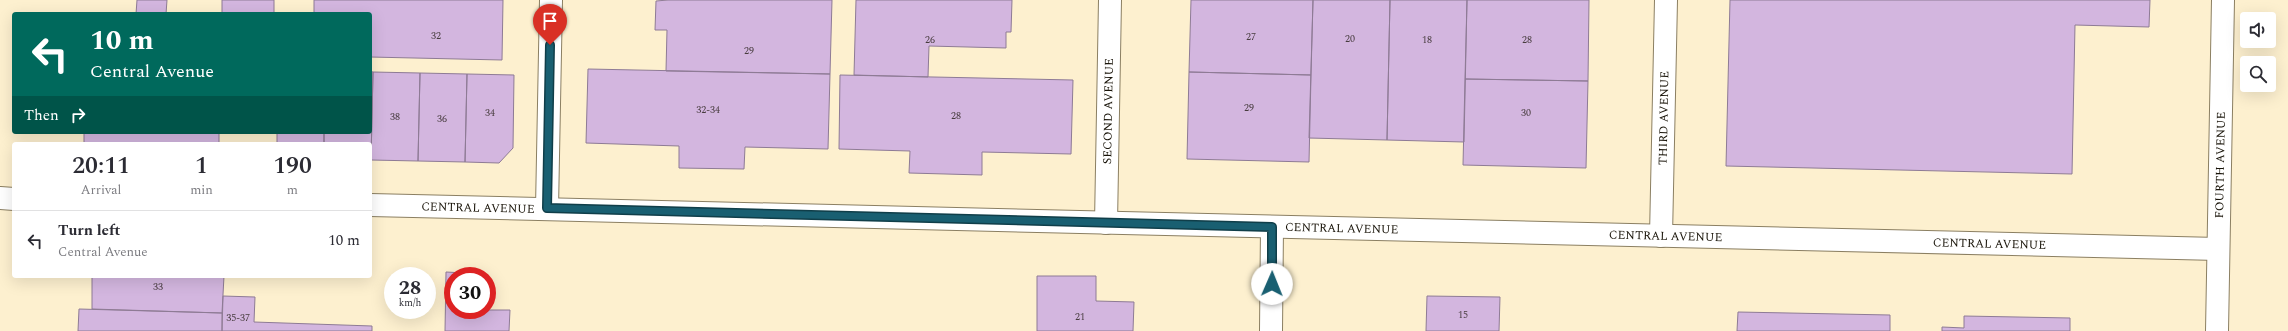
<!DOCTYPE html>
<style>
:root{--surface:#fff;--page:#f2f2f3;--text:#2b2b33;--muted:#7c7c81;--line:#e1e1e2}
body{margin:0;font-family:Spectral,serif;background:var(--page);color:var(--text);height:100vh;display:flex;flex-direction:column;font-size:15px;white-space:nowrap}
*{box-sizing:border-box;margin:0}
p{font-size:13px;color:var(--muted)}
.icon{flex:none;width:22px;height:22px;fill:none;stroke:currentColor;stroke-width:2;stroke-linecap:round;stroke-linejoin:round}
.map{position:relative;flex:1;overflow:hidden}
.side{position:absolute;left:12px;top:142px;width:360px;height:136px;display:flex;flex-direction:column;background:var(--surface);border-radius:4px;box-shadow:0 4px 16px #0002}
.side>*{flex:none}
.banner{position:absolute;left:12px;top:12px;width:360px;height:122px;border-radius:4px;box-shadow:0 4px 16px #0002;background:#00695c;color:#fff;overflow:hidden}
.fabs{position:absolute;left:2240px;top:12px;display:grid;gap:8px}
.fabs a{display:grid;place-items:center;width:36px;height:36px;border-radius:4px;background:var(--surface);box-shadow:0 4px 16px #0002;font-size:20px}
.speed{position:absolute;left:384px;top:267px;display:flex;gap:8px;font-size:20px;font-weight:700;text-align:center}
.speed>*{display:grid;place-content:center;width:52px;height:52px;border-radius:50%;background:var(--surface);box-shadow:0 4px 16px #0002;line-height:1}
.speed small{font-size:10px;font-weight:400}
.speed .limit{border:6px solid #d22;background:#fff;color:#111}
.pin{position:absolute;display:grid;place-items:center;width:34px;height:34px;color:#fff;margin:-41px -17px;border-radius:50% 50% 50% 0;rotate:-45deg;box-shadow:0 0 4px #0007}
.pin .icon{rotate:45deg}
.me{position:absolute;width:44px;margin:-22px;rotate:1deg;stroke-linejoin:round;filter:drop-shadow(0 0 3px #0008)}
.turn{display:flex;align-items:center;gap:14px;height:84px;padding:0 12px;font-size:18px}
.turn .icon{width:52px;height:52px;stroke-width:2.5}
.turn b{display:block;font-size:28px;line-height:34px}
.then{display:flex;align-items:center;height:38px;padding:0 12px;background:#0003;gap:8px;font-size:15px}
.eta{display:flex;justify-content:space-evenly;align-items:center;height:68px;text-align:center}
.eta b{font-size:24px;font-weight:600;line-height:28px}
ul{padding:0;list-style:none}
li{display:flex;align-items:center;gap:12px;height:60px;padding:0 12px;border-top:1px solid var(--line)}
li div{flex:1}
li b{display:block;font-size:15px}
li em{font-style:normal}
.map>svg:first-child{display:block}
.building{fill:#d3b6df;stroke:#8e7b95}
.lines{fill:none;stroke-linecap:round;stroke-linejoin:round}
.minor-casing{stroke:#8b7f62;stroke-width:24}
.minor{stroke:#fff;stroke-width:22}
.route-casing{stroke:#103e49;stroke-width:10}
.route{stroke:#195f71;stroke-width:7}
.labels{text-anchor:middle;stroke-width:4;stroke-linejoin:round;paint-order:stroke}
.number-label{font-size:10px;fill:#473c3e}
.street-label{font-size:12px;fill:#181308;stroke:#fefefe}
</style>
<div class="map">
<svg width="2288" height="331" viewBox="0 0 2288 331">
<rect width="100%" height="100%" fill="#fdf0cf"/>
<path class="building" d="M137,0h30l-1,14h-30z
M222,0h52v14h-52z
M314,0h189l-1,60 -132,-3v-43h-56z
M668,0h164l-2,74 -164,-3 1,-41h-12l1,-29z
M856,0h156l-1,32h-5v16l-77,-2 -1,31 -74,-2z
M1191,0h122l-2,75 -122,-3z
M1313,0h77l-3,140 -78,-2z
M1390,0h77l-3,142 -77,-2z
M1467,0h122l-1,81 -123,-2z
M1730,0h420l-1,27 -74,-2 -3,149 -346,-8z
M588,69l242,5 -2,75 -83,-2 -1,22 -65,-1v-22l-93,-3z
M370,71l3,1 -2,88 -1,-16h-46v-12h46z
M373,72l47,1 -2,88 -47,-1z
M1189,72l122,3 -2,87 -122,-3z
M420,73l47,1 -2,88 -47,-1z
M467,74l47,1 -1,73 -14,15 -34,-1z
M840,75l233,5 -2,74 -89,-2v23l-73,-2 1,-22 -71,-2z
M1465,79l123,2 -2,87 -123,-3z
M84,132h135v12h-135z
M277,132h47v12h-47z
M446,272l19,1v3h-12v34h57l-1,21h-64z
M92,276h132l-2,37 -130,-4z
M1037,276h59v25l38,1 -1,29h-96z
M223,296l32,1 -1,25 118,4v5h-150z
M1427,296l73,1 -1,34h-73z
M79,309l143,4v18h-144z
M1738,312l152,3v16h-153z
M1964,316l106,2v13h-128v-4l22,1z"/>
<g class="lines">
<g class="minor-casing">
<g id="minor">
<path d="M0,198l14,1"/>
<path id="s1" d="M370,205l1848,44"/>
<path d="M547,208l4,-208"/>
<path id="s2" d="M1106,223l4,-223"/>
<path id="s3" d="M1661,236l5,-236"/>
<path d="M1271,331l1,-104"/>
<path id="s4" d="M2217,331l6,-331"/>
</g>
</g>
<use href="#minor" class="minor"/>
</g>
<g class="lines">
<g class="route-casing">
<path id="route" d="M550,45l-3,163 725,19v57"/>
</g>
<use href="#route" class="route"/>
</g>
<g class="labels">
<g class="number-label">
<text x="436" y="39">32</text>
<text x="1251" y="40">27</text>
<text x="1350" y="42">20</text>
<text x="930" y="43">26</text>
<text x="1427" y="43">18</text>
<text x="1527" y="43">28</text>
<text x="749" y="54">29</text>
<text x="1249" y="111">29</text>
<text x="708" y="113">32-34</text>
<text x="490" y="116">34</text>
<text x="1526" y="116">30</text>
<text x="956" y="119">28</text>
<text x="395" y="120">38</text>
<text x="442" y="122">36</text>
<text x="158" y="290">33</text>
<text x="1463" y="318">15</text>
<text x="1080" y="320">21</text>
<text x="238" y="321">35-37</text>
</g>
<g class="street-label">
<text dy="4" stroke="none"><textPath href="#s2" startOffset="112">SECOND AVENUE</textPath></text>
<text dy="4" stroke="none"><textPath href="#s3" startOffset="118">THIRD AVENUE</textPath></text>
<text dy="4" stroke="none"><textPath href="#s4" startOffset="166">FOURTH AVENUE</textPath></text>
<text dy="4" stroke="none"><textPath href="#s1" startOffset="108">CENTRAL AVENUE</textPath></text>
<text dy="4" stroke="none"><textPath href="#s1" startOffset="972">CENTRAL AVENUE</textPath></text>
<text dy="4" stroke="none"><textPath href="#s1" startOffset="1296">CENTRAL AVENUE</textPath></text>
<text dy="4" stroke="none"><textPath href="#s1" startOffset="1620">CENTRAL AVENUE</textPath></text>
</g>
</g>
</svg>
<div class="fabs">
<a><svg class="icon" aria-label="sound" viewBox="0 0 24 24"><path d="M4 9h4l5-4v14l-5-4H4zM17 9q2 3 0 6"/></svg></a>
<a><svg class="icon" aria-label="search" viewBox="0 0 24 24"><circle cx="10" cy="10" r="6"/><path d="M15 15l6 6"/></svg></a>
</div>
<div class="speed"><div>28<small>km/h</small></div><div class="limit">30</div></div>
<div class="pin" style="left:550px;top:45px;background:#d93025"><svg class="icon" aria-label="arrive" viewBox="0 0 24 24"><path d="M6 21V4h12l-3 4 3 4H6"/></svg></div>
<svg class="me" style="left:1272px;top:284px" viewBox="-20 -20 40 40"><circle r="19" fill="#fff"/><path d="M0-13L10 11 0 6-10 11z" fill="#195f71"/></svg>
<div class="banner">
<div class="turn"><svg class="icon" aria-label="left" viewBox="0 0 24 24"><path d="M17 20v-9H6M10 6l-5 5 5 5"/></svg><div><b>10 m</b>Central Avenue</div></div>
<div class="then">Then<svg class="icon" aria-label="right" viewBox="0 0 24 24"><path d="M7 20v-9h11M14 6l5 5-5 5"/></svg></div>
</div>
<section class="side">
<div class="eta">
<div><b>20:11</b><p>Arrival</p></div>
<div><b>1</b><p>min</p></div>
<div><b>190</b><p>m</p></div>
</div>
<ul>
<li><svg class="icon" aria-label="left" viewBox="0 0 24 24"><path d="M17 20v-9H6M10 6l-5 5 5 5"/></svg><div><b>Turn left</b><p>Central Avenue</p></div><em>10 m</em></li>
</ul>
</section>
</div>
